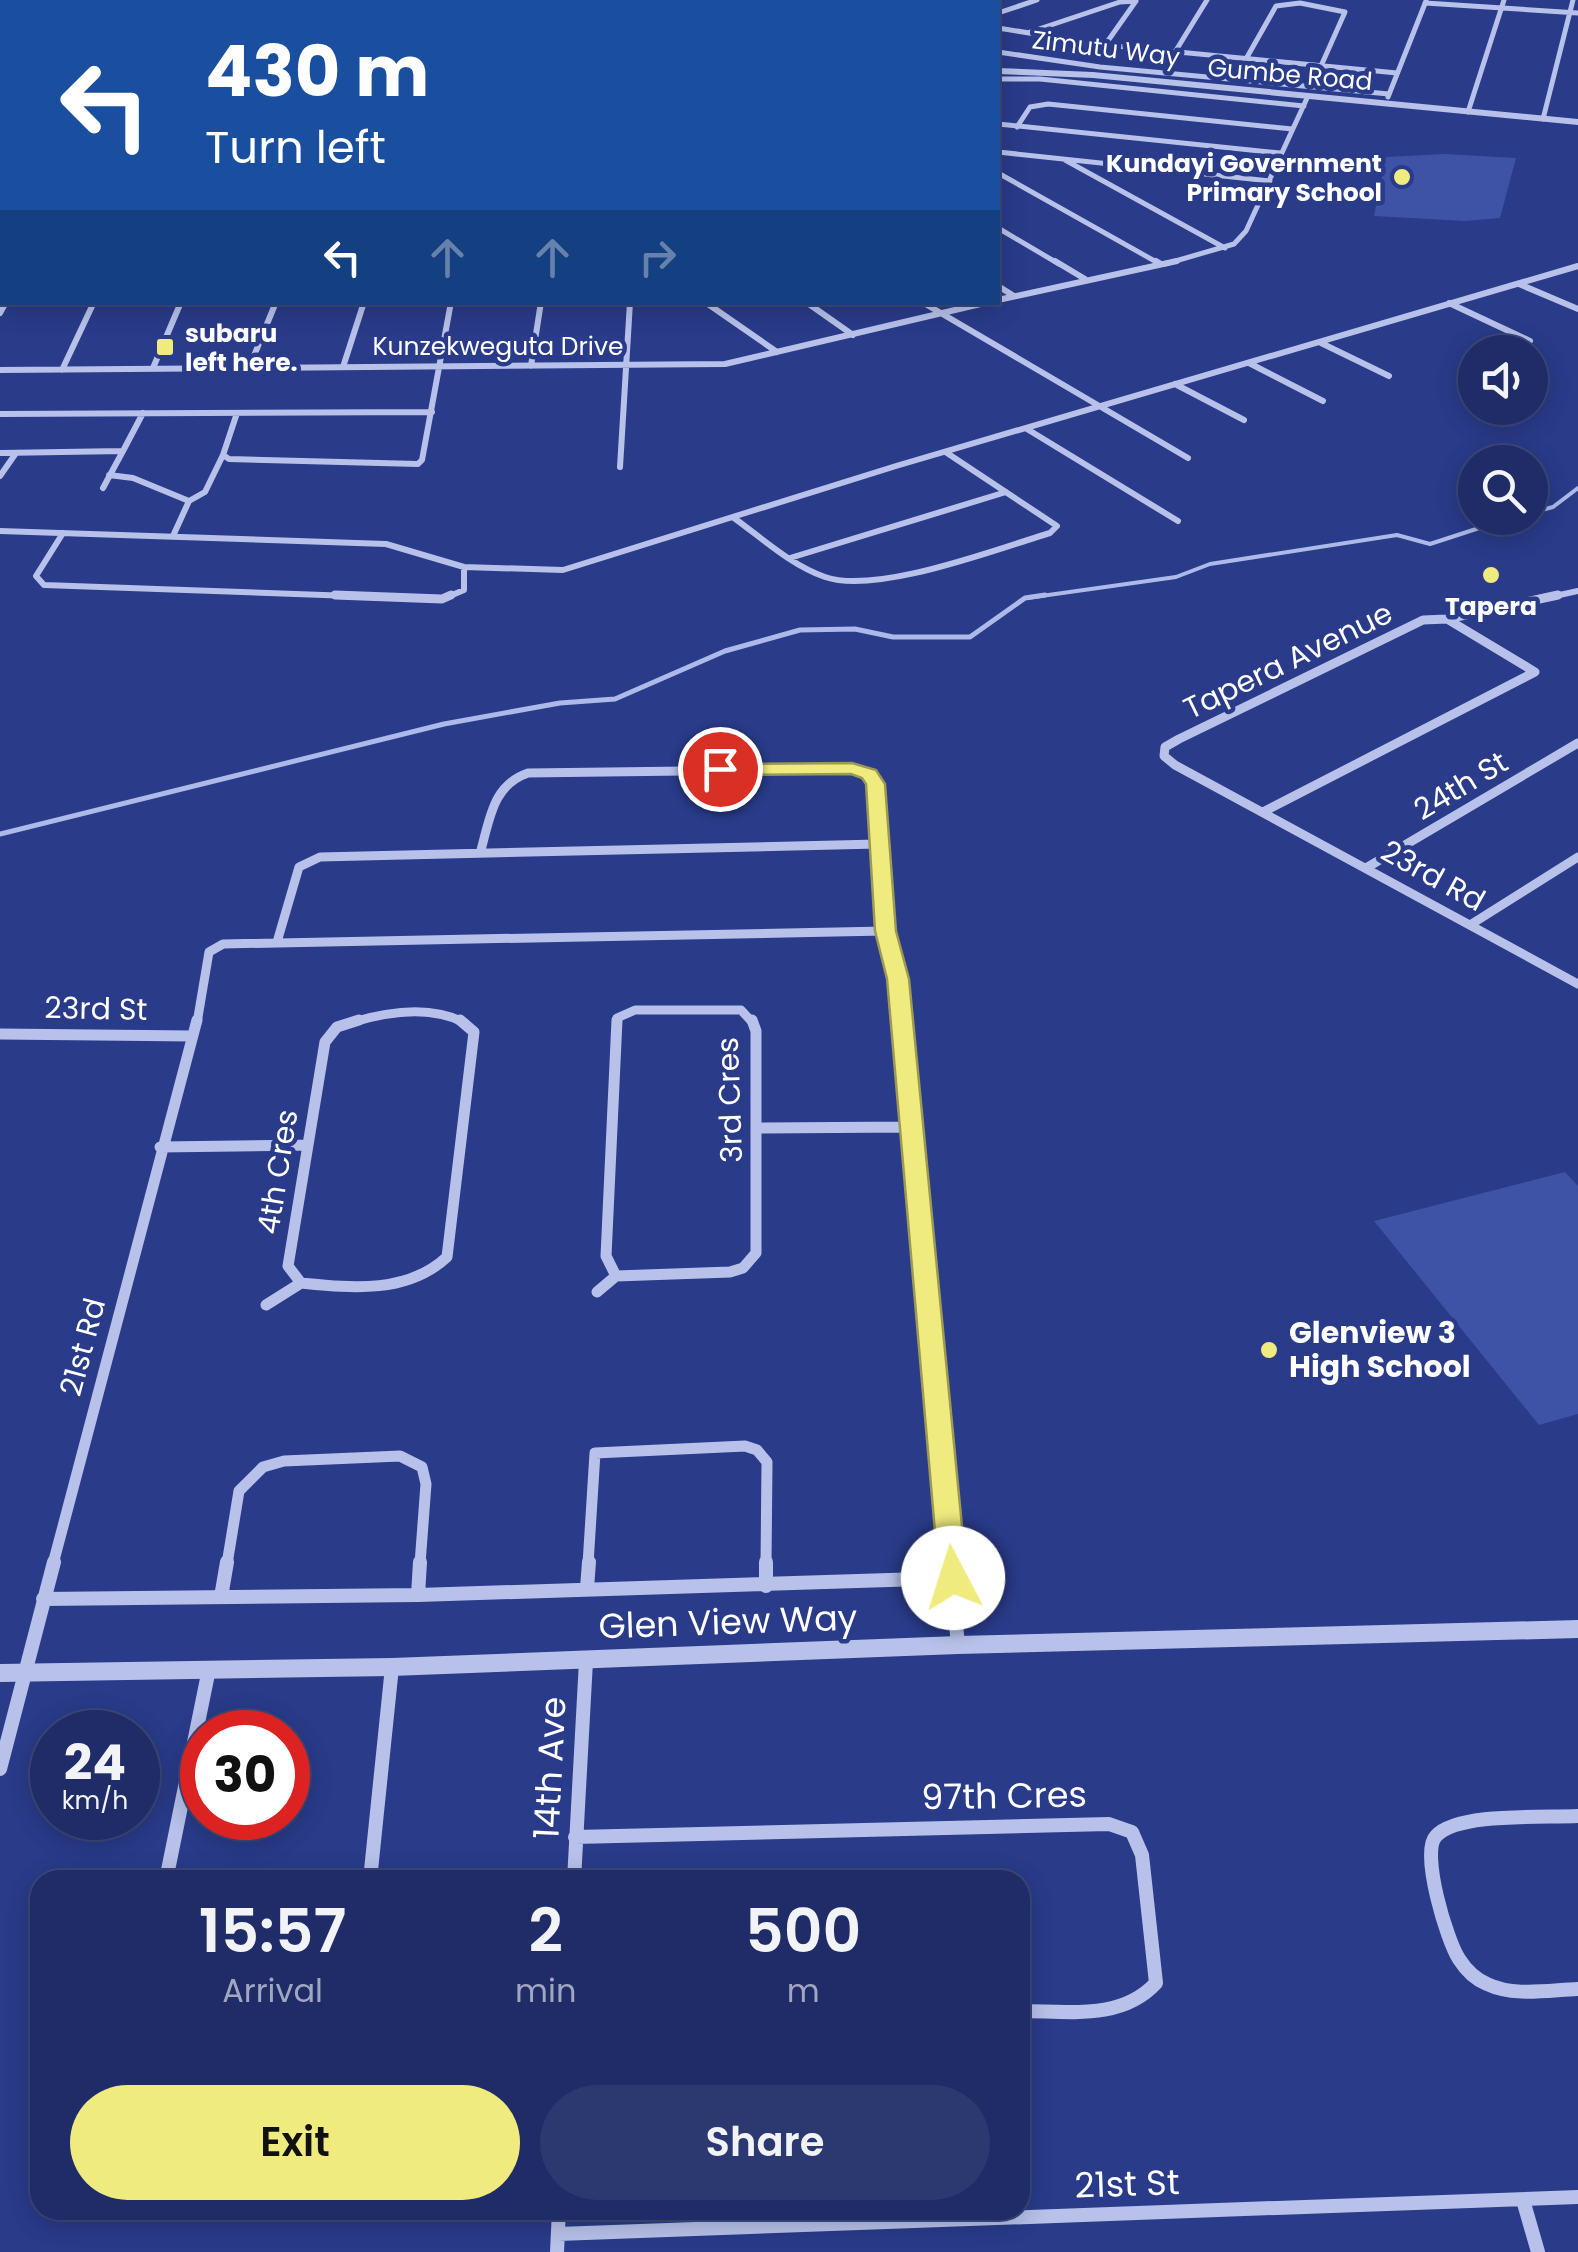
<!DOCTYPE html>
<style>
:root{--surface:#1f2c67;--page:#2c3870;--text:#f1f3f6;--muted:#a1a7c0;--line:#3c487b;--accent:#f0eb7e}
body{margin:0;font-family:Poppins,sans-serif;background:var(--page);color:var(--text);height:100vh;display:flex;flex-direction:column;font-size:38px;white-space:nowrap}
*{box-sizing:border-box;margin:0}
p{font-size:32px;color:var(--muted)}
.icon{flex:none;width:55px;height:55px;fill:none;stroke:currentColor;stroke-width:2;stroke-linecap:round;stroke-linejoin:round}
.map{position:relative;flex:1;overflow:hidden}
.side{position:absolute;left:30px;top:1870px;width:1000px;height:350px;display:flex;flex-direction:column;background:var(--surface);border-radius:30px;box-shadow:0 5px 25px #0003,0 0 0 2px var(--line)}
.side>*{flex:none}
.banner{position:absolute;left:0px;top:0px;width:1000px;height:305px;box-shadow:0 5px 25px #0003,0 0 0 2px var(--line);background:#1a4fa0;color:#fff;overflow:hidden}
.fabs{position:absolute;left:1458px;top:335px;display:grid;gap:20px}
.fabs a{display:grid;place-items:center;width:90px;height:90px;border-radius:50%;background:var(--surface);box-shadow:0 5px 25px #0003,0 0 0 2px var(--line);font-size:50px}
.speed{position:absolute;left:30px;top:1710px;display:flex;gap:20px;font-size:50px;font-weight:700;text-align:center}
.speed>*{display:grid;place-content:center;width:130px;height:130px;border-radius:50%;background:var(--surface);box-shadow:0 5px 25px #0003,0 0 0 2px var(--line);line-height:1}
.speed small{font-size:25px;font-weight:400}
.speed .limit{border:15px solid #d22;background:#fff;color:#111}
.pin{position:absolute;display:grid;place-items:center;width:85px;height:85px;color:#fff;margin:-42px;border:5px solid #fff;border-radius:50%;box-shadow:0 2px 10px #0007}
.me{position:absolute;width:110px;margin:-55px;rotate:355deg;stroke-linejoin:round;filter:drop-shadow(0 0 8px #0008)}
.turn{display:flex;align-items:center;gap:35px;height:210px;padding:0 40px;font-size:45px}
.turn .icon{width:130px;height:130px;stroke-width:2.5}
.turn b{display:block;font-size:70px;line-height:85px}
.lanes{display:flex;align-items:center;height:95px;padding:0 40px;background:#0003;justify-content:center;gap:50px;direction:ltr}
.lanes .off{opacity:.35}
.eta{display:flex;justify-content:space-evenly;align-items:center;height:170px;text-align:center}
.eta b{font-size:60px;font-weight:600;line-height:70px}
.primary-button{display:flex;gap:20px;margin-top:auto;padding:20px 40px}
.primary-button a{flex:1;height:115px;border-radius:60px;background:var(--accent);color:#111;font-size:40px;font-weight:600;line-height:115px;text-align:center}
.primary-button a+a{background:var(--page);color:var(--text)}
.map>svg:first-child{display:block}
.green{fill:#3e53a5}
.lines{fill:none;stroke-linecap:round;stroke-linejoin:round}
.stream-far1{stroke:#acb9e9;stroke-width:4}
.stream{stroke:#acb9e9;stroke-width:5}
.minor-far4{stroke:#b7c1e9;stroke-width:5}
.minor-far3{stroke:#b7c1e9;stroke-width:6}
.minor-far2{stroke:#b7c1e9;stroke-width:9}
.minor-far1{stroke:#b7c1e9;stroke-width:11}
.minor{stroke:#b7c1e9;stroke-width:14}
.tertiary{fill:#b7c1e9;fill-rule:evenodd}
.route{fill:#f0eb7e;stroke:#9c9952;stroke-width:2.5}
.poi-dot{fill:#f0eb7e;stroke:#293b89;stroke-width:4}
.labels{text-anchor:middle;stroke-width:9;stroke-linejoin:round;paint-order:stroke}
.far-street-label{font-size:25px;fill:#fff;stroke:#293b89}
.far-poi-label{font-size:25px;font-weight:bold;fill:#fff;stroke:#293b89;text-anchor:end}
.street-label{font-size:30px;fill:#fff;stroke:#293b89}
.poi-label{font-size:30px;font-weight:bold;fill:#fff;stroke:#293b89;text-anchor:start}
.near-street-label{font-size:35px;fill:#fff;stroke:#293b89}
</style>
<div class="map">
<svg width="1578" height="2252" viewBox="0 0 1578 2252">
<rect width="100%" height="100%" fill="#293b89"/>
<path class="green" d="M1445,154l71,4 -16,60 -35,3 -91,-5 12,-59z
M1565,1172l13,14v228l-39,11 -165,-204z"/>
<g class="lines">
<path class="stream-far1" d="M149,2l12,-2
M1530,513l23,-6 25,-19
M1027,598l149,-21 34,-13 187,-29 33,9 80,-26"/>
<path class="stream" d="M0,834l444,-110 116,-21 55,-4 110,-48 75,-21 55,-1 38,8h77l55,-39 20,-3"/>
<path class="minor-far4" d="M894,0l9,2
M531,2l9,-2
M622,2l9,-2
M719,2l8,-2
M836,2l8,-2
M931,2l8,-2
M1425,3l153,10
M998,13l39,-13
M998,28l107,17 292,28
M1030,32l90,-30 16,-1
M1105,45l31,-44
M998,52l102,15 289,27
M1175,52l32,-52
M1246,59l30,-53 24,-3 45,9 -24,54
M998,79h42l264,27
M1388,97l38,-96
M1468,112l36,-112
M1543,119l30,-119
M998,124l282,29
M1017,127l13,-20 18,-3 244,25
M998,152l272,29
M1065,160l160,88
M998,173l162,91
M998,228l61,36
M1165,264l69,-20 12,-13 62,-135"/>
<path class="minor-far3" d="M1055,261l30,18
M1156,261l5,3
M1519,284l59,25
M998,286l16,10
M998,300l179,-39
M705,302l72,50
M806,302l47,33
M922,302l266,156
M1449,303l81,38
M0,313l6,-11
M1321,343l68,33
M1249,363l74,38
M531,366l10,-64
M343,367l21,-65
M153,368l28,-66
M249,368l27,-66
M0,370l725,-6 264,-62
M62,370l32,-68
M1175,384l69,36
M237,413l-14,42 6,4 189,5 4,-4 29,-158
M0,414l432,-2
M1027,429l151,92
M0,453l123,-2 20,-38
M620,467l10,-165
M109,475l24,3 56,23
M0,476l16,-23
M103,488l20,-37
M734,518c29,21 57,47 91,59 52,18 171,-28 225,-44l7,-7 -110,-73
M0,531l386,13 78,23 99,3 333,-104 682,-200
M63,533l-27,43 8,9 362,13
M173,536l16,-35 16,-9 18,-37
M790,558l216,-66
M445,598l19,-8v-23
M1546,598l32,-7"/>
<path class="minor-far2" d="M335,595l107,4 9,-4
M1447,619l111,-24
M1263,812l272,-140 -88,-53 -24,1 -244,119 -14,8 -1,9 11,9 403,219
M481,850c9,-32 12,-65 47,-77l324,-4 21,8 12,154 13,48 4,44
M1366,868l212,-125
M1470,925l108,-68
M277,942l22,-75 21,-10 558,-13
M197,1023l12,-71 14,-8 662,-13
M350,1023c36,-11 81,-18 115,0
M617,1023v-5l18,-8h106l12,13"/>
<path class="minor-far1" d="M359,1020l-22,7 -12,15 -37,224 13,17c51,5 106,11 146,-26l27,-225 -14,-12
M902,1020l49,544
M0,1034l192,2
M759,1128l150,-1
M160,1147l147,-2
M616,1276l-10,-20 11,-236
M616,1276l114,-4 13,-4 13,-15v-222l-4,-11
M597,1292l19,-16
M266,1305l35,-22
M53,1564l144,-544
M227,1564l12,-73 24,-24 21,-6 116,-5 22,11 4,17 -6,80
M588,1564l7,-111 150,-7 12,4 10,12 -1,102"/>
<path class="minor" d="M950,1562l8,83
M766,1586v-24
M587,1588l2,-26
M418,1595l2,-33
M221,1597l6,-35
M43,1599l375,-4 535,-17
M0,1769l54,-207
M1578,1816c-33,2 -120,-4 -142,20 -16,16 11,105 23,123 7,11 16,20 28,25 27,13 62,6 91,5
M575,1837l534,-13 23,8 10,23 14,128c-35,38 -89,28 -136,28
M166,1880l43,-211
M370,1880l22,-213
M574,1880l12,-219
M1523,2200l15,52
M558,2234l1020,-37
M557,2252l2,-42"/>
<path class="tertiary" d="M998,68l95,4 485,47v6l-485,-47 -95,-4z
M0,151h2v6h-2z
M1578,1620v18l-620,16 -566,22 -392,6v-18l392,-6 566,-22z"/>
</g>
<path class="route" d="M852,763l24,7 9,14 11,147 13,48 58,599 -4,8 -10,3 -10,-3 -4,-8 -52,-599 -12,-48 -9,-147 -4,-6 -11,-4 -131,1 -9,-6 9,-5z"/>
<g class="poi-dot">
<circle cx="1402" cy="177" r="10"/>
<rect x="155" y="337" width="20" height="20" rx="5"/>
<circle cx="1491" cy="575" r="10"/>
<circle cx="1269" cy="1350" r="10"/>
</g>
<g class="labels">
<g class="far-street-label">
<text transform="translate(1106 48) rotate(7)" y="9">Zimutu Way</text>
<text transform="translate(1290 74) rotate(5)" y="9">Gumbe Road</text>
<text x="498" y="355">Kunzekweguta Drive</text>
</g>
<g class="far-poi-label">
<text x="1382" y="172">Kundayi Government<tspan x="1382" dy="29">Primary School</tspan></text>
<text x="185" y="342" text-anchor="start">subaru<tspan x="185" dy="29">left here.</tspan></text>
<text x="1491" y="615" text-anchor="middle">Tapera</text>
</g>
<g class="street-label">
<text transform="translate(1288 661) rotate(-26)" y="10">Tapera Avenue</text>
<text transform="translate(1461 786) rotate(-31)" y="10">24th St</text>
<text transform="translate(1433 876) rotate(29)" y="10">23rd Rd</text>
<text transform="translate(96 1009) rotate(1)" y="10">23rd St</text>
<text transform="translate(730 1100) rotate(-92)" y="10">3rd Cres</text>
<text transform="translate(278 1172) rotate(-81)" y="10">4th Cres</text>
<text transform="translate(83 1347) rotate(-75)" y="10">21st Rd</text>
</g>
<g class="poi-label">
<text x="1289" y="1343">Glenview 3<tspan x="1289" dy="34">High School</tspan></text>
</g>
<g class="near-street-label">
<text transform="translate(728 1622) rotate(-2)" y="12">Glen View Way</text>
<text transform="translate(550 1768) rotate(-87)" y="12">14th Ave</text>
<text transform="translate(1004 1796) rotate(-1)" y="12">97th Cres</text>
<text transform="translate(1127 2184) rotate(-2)" y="12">21st St</text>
</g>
</g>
</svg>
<div class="fabs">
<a><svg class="icon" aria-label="sound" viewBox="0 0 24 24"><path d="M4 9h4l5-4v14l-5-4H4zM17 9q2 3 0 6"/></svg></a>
<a><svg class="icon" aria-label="search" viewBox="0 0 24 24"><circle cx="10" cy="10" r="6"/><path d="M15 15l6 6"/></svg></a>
</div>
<div class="speed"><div>24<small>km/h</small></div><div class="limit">30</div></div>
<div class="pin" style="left:720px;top:769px;background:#d93025"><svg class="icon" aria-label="arrive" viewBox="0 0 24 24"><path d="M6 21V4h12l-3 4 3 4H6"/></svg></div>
<svg class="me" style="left:953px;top:1578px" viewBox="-20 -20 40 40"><circle r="19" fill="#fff"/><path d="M0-13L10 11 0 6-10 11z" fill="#f0eb7e"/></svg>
<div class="banner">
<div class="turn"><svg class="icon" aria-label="left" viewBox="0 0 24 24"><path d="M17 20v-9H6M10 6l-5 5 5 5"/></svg><div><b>430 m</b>Turn left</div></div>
<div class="lanes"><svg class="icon" aria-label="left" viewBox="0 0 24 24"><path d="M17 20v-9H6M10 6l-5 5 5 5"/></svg><svg class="icon off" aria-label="ahead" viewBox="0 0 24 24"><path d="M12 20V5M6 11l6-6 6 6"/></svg><svg class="icon off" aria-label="ahead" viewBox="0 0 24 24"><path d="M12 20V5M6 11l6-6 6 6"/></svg><svg class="icon off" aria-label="right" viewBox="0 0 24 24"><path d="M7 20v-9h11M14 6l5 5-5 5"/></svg></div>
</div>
<section class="side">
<div class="eta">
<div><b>15:57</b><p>Arrival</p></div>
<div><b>2</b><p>min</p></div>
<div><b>500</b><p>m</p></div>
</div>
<div class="primary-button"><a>Exit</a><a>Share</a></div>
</section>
</div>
